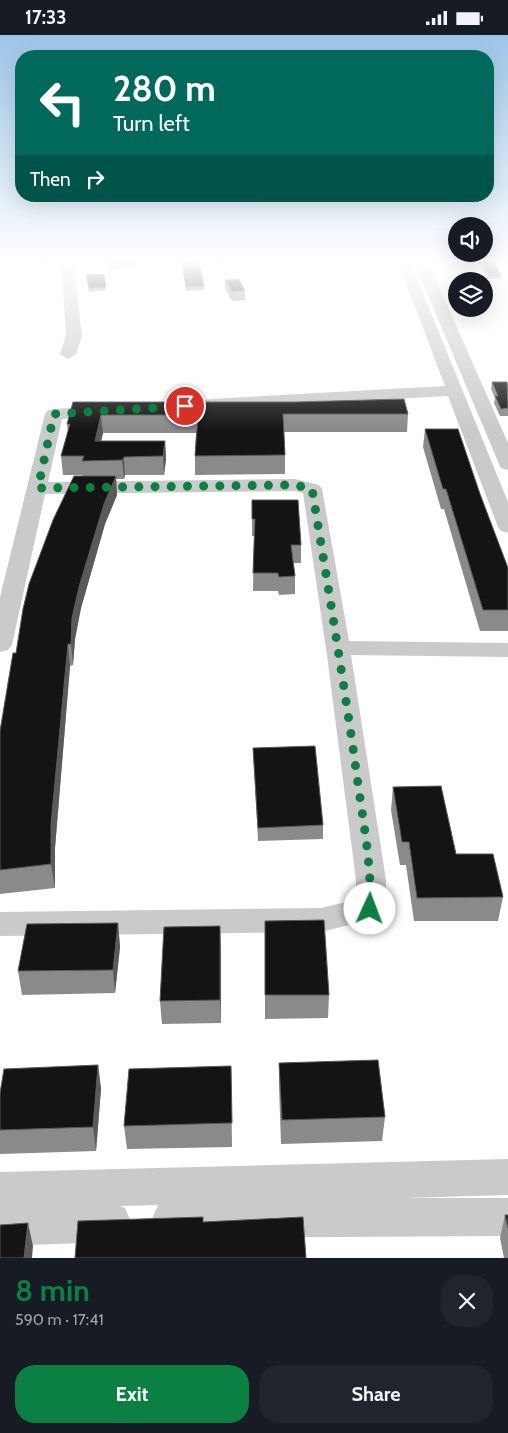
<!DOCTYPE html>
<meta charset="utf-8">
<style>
:root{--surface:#171b24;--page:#20242c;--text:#f1f3f6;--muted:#9ea1a6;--accent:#0b8043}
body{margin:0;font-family:Cabin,sans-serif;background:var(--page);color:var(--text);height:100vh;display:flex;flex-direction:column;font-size:19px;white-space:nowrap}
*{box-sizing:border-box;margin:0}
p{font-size:16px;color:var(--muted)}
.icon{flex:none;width:28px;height:28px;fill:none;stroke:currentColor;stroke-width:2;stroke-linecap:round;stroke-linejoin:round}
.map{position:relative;height:1223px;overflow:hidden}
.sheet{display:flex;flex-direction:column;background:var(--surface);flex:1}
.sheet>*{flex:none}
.hud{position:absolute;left:15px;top:15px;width:479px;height:152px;border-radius:20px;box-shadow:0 5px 20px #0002;background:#00695c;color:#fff;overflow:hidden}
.controls{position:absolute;left:448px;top:182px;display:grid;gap:10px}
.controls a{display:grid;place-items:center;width:45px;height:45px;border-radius:50%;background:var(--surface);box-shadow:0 5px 20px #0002;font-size:25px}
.pin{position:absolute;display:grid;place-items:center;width:42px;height:42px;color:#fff;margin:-21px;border:2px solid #fff;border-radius:50%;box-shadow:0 1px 5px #0007}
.me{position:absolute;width:55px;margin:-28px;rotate:2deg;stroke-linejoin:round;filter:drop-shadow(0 0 4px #0008)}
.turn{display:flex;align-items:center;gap:18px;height:105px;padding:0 15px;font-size:22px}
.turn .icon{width:65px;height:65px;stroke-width:2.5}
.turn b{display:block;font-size:35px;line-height:42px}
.then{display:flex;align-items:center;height:48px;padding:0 15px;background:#0003;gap:10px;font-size:19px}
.round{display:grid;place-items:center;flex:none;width:52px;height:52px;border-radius:20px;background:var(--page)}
.headline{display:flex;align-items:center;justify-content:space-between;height:85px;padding:0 15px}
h1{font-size:30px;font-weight:700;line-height:38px;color:var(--accent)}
.button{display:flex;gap:10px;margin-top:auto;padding:10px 15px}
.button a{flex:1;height:58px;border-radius:20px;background:var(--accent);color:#fff;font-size:20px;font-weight:700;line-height:58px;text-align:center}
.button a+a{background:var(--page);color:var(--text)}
.status{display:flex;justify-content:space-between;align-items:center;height:35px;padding:0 25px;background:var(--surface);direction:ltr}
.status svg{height:14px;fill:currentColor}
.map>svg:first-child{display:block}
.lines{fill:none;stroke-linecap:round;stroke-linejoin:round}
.minor{fill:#cacaca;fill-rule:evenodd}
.wall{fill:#8a8a8a}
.shaded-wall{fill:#5a5a5a}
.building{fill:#141414;stroke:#5a5a5a}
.route{stroke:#0b8043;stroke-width:9;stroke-dasharray:0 16.2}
</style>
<div class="status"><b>17:33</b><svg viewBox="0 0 49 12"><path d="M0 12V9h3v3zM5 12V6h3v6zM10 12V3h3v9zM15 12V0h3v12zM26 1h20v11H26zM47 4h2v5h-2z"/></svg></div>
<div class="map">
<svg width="508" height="1223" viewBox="0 0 508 1223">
<rect width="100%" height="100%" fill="#fff"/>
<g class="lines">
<path class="minor" d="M0,224h53l-6,4 -47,2z
M61,224h12l9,77 -6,18 -8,5 -8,-5 6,-18z
M397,224h12l99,243v31l-7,-2 -3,-4 -50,-131 -237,13 -6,-1 -3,-4 3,-4 6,-1 234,-13z
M416,224h8l4,3 80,181v27l-7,-2 -2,-4 -85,-202z
M103,371l6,1 3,4 -3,4 -47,4 -14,63 247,-3 24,6 3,4 27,152 159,2v14l-157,-2 35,225v29l-5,8 -60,15 -321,4v-24l321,-4 34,-8 1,-20 -30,-232 -23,-155 -8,-2 -250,3 -33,151 -4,5 -8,2v-55l45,-183 3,-4 6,-1z
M508,1124v36l-103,3h103v38l-336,2 -14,-5 -6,-14 6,-14 -38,1 5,2 6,14 -6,14 -14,6 -111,4v-74z"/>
</g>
<path class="wall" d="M106,224h29l2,9 -29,2z
M181,224l23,27v4l-18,1z
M210,224h44v1l-42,2z
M479,224h14l8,17v3h-14z
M104,239l2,16 -17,2 -3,-17z
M225,245l20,11v9l-13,1 -7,-12z
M492,347l16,1v33h-8l-6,-13 1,-5 -4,-9z
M73,367l335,12 -1,18h-123l1,23v19l-90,1v-19l1,-23h-93l-2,8h64l1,18 -2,16h-39l-1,4h-8l1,16 -12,29 -24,84 -6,31 -2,26 -3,1 -15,182v40l-55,6v-163l16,-78 67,-177v-1h-20l-2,-19 7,-23 -1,-9z
M425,394l55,65 28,74v63h-28l-36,-122h-3l-18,-62z
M252,465l49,45v18h-8l2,13v18l-16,1 -1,-4h-25l1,-55h-2z
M253,713l70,77v14l-65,2z
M393,752l63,67 47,43 -5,24h-84l-8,-56h-6l-9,-55z
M265,886l64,74 -1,23 -63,1z
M118,888l2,24 -5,46 -93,2 -4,-24z
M220,891l1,97 -59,1 -2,-23z
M279,1028l106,54 -3,24 -101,3 -2,-58z
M98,1030l3,24 -5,62 -96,3v-61z
M231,1031l1,81 -105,2 -3,-23z
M505,1180h3v43h-4l-4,-20z"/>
<path class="shaded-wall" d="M101,380l2,18 -6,26 -2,-18z
M165,406l1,18 -2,16 -1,-19z
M124,422l1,18 -1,4 -2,-19z
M116,441l1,19 -12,29 -24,84 -6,31 -2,26 -2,-21 1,-26 7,-31 25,-83z
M68,609l2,22 -15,182v40l-4,-24v-40z
M118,888l2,24 -5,46 -2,-23z
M220,891l1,24v73l-1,-23z
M98,1030l3,24 -5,62 -3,-24z
M28,1188l5,23 -1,12h-8z"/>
<path class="building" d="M107,224h28l1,4 -28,1z
M181,224h18l5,27 -18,1z
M481,224h12l8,17h-13z
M104,239l2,13 -17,1 -3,-13z
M239,244l6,12 -13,1 -7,-12z
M492,347h15l1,26 -7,1 -6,-13h3z
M404,364l4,15h-125l2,41 -90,1 3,-41h-97l-6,26h70l-2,15 -39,1 -2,3 -40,1 2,-5h-23l9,-32h-3l6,-22h222z
M425,394h33l22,65 28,74v42h-25l-37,-121h-3z
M74,441h42l-12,28 -25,83 -7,31 -1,26h-3l-17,180v40l-51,6v-139l13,-78h3l7,-44 6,-25 24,-64z
M252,465h46l3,45h-10l4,31 -16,1 -1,-4h-25l2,-54h-3z
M315,711l8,79 -65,3 -5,-80z
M441,751l15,68h37l10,43 -86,1 -8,-56h-7l-9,-55z
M324,885l5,75h-64v-74z
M118,888l-5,47 -95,1 9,-47z
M220,891v74l-60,1 4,-74z
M378,1025l7,57 -103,3 -3,-57z
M98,1030l-5,62 -93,3v-37l4,-24z
M231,1031l1,57 -108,3 5,-57z
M505,1180h3v13z
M203,1182v5l100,-5 3,41h-231l3,-37z
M28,1188l-4,35h-24v-33z"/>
<linearGradient id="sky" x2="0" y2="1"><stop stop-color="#9cc5e8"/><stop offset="0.57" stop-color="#fff"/><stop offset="1" stop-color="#fff" stop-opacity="0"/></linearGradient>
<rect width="508" height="395" fill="url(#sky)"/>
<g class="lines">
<path class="route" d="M185,371l-131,8 -16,74 257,-3 17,4c15,91 30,182 43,273 6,49 17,98 15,147"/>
</g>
</svg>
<div class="controls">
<a><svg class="icon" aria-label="sound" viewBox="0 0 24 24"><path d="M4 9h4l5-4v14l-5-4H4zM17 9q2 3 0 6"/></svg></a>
<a><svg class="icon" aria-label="layers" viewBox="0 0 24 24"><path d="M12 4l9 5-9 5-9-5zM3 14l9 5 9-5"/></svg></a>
</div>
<div class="pin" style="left:185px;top:371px;background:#d93025"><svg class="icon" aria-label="arrive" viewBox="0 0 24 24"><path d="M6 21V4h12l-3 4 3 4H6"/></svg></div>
<svg class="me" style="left:370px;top:874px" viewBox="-20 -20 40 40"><circle r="19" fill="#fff"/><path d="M0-13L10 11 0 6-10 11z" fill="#0b8043"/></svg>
<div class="hud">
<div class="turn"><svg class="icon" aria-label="left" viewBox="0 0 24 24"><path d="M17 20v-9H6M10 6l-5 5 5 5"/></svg><div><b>280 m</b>Turn left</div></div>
<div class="then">Then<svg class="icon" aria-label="right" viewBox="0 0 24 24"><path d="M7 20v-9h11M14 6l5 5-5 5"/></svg></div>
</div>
</div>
<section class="sheet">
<div class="headline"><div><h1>8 min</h1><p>590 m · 17:41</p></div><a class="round"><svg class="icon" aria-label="close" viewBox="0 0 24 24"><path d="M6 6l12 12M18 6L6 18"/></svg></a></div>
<div class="button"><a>Exit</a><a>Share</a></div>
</section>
